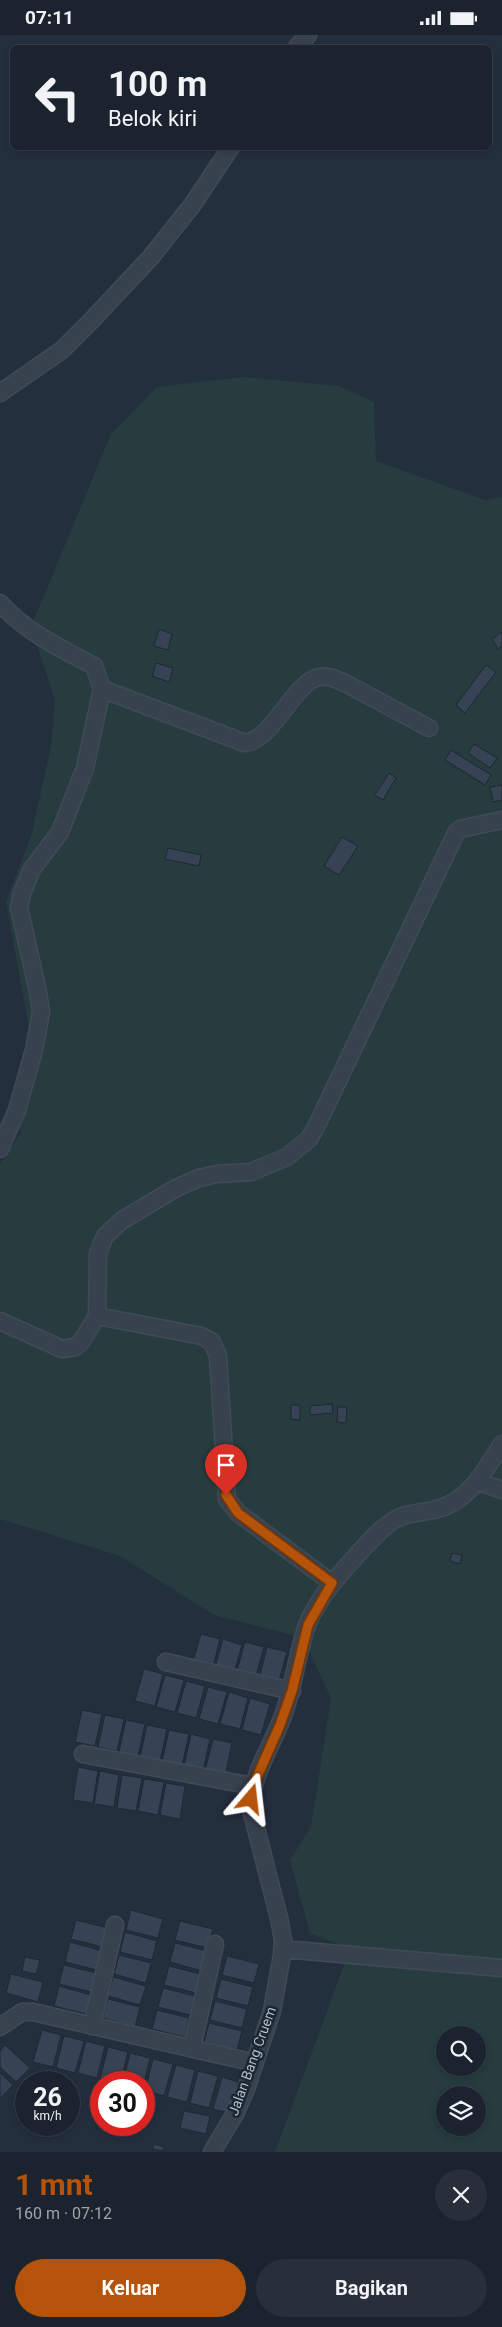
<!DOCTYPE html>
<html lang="id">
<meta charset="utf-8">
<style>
:root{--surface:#1b232e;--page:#282f3a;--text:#f1f3f6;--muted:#a0a4aa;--line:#39404a;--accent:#b45309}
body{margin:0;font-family:Roboto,sans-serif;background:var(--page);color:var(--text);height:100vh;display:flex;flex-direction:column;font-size:19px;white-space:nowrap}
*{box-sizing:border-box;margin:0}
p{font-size:16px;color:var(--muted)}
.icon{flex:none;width:28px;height:28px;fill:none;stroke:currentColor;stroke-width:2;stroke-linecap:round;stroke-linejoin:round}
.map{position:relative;height:2117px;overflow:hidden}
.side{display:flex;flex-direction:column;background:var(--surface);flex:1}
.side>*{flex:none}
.hud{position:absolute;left:10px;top:10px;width:482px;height:105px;border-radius:8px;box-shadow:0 2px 8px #0003,0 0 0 1px var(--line);background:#1b232e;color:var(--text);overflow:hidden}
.controls{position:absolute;left:436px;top:1991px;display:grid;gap:10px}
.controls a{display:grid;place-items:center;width:50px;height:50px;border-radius:50%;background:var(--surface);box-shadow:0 2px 8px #0003,0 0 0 1px var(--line);font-size:25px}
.speed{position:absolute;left:15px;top:2036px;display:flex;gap:10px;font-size:25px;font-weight:700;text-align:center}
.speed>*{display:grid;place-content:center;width:65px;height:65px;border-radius:50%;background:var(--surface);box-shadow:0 2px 8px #0003,0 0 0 1px var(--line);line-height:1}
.speed small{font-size:12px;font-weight:400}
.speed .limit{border:8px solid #d22;background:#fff;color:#111}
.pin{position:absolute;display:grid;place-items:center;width:42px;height:42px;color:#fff;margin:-51px -21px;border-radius:50% 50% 50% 0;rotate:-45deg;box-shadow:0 0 5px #0007}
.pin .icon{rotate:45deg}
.me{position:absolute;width:55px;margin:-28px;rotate:17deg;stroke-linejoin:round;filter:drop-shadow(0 0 4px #0008)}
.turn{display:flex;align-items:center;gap:18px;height:105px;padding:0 15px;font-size:22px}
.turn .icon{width:65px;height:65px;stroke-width:2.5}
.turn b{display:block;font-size:35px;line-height:42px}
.round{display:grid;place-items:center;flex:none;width:52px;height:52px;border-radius:26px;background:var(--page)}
.summary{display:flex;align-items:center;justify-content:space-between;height:85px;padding:0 15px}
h1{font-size:30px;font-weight:700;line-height:38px;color:var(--accent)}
.primary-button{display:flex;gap:10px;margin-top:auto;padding:10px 15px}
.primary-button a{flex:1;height:58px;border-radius:30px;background:var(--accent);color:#fff;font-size:20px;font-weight:700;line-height:58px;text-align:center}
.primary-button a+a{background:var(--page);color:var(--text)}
.status{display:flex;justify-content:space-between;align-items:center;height:35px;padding:0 25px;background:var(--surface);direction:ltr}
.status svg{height:14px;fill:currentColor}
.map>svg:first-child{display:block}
.green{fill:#263c3f;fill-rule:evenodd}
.building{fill:#364354;stroke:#1f2835}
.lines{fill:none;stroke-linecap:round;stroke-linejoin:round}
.street-casing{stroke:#414a57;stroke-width:19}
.street{stroke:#38414e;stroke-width:16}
.route-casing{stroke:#753606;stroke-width:12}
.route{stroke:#b45309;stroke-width:9}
.labels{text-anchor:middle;stroke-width:5;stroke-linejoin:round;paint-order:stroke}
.street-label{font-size:14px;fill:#b4bcc9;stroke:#1d2633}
</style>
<div class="status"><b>07:11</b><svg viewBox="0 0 49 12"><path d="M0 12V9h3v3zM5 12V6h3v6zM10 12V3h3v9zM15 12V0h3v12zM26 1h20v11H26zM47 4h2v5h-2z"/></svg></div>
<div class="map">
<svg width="502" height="2117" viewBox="0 0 502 2117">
<rect width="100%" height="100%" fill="#242f3e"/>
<path class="green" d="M242,342l97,9 35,16 2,59 109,39 17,-3v1655h-227l75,-203 -40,-16 -20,-73 21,-33 20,-129 -28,-60 -89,-23 -94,-59 -120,-37v-356l21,-30 -4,-23 14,-71 -25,-137 26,-69 19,-87 4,-46 -24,-73 80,-193 46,-47zM445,2000h33v32h-33zM445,2060h33v32h-33z"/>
<path class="building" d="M159,594l13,5 -4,16 -14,-4z
M502,597v14l-4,3 -6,-10z
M156,628l17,5 -4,14 -17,-6z
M486,630l10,7 -31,41 -9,-8z
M474,709l23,14 -7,10 -22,-15z
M451,715l40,25 -6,10 -40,-25z
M389,738l7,5 -13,22 -8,-5z
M502,750v15l-9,2 -3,-15z
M342,802l16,9 -19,29 -15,-9z
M168,813l33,7 -2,11 -34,-7z
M332,1369l1,9 -23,2v-9z
M291,1370h9v15l-9,-1z
M338,1372h9l-1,16 -9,-1z
M452,1518l10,2 -2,9 -10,-3z
M201,1599l19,5 -8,32 -20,-6z
M223,1604l19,6 -9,32 -19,-6z
M245,1607l19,5 -9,32 -19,-5z
M267,1612l20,5 -9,32 -19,-5z
M144,1634l19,5 -8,32 -20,-5z
M165,1640l19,5 -9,32 -19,-5z
M186,1646l19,5 -9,32 -19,-5z
M208,1652l19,5 -9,32 -19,-5z
M229,1657l19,6 -8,31 -20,-5z
M250,1663l20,6 -9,31 -19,-5z
M82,1675l20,4 -7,32 -20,-4z
M105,1680l19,4 -7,32 -19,-4z
M126,1685l19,4 -7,32 -19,-4z
M147,1690l20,4 -7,32 -20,-4z
M169,1695l20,4 -7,32 -20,-4z
M191,1699l19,5 -7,32 -19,-5z
M213,1704l19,4 -7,33 -20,-5z
M78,1732l20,4 -5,32 -20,-3z
M100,1736l19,4 -5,32 -20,-3z
M122,1740l20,3 -6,33 -19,-3z
M144,1744l20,3 -6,33 -20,-4z
M166,1748l19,3 -5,33 -20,-4z
M131,1875l32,9 -5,19 -32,-8z
M76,1885l32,8 -5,19 -32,-8z
M180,1886l33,8 -5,19 -33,-8z
M125,1897l32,9 -5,19 -32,-8z
M70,1907l32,9 -5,19 -32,-8z
M175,1908l32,8 -5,20 -32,-9z
M119,1920l32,8 -5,20 -32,-9z
M227,1921l32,8 -5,19 -32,-8z
M25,1922l15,3 -4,14 -14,-3z
M64,1930l32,8 -5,19 -32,-8z
M169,1931l32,8 -5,19 -32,-8z
M11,1939l32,8 -5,20 -32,-9z
M113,1942l33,9 -6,19 -32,-9z
M221,1944l32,8 -5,19 -32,-8z
M59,1951l32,9 -5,19 -32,-8z
M163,1953l32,8 -5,19 -32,-8z
M108,1964l32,8 -5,20 -32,-9z
M215,1966l32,8 -5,19 -32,-8z
M157,1975l32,8 -4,19 -33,-8z
M209,1988l33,8 -5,19 -33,-8z
M42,1995l19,5 -8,32 -20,-5z
M64,2001l20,5 -9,32 -19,-5z
M86,2006l19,5 -8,32 -19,-5z
M5,2010l25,23 -14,14 -16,-15v-16z
M108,2012l20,5 -8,31 -20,-4z
M130,2018l20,5 -6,25h-21z
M153,2024l20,5 -9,32 -19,-5z
M176,2030l19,5 -8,32 -20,-5z
M198,2036l20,5 -9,32 -19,-5z
M0,2038l13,12 -13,14z
M222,2042l19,6 -8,31 -20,-5z
M184,2076l26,5 -4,18 -26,-6z
M154,2109l10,3 -1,4 -10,-2z"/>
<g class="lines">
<g class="street-casing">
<path id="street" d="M297,12l11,-12
M0,358l62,-43 29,-29 60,-64 42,-53 38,-57
M0,568c26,29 60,45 94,63l8,23 -17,79 -25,64 -28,37 -10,24 -3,14 19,85 3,20 -7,38 -17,60 -17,39
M102,654l143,54c29,-4 48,-60 74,-66 8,-2 19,3 26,6l84,45
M97,1281l105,20 10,6 6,14 9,143 11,14 94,70
M0,1286l62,28 13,-2 6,-5 16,-26 1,-63 7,-17 16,-15 55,-33 23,-10 18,-4 34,-2 36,-15 22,-18 7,-12 140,-294 4,-4 42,-9
M477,1446l25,9
M166,1627l126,29
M83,1719l170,32
M283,1914l219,19
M92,1991l23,-101
M0,1992l22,-15h11l222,51
M192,2013l23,-104
M212,2117l24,-40 10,-23 26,-78 10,-56 1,-15 -4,-22 -27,-105c-4,-36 21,-67 32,-100 10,-28 13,-59 23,-88 11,-27 31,-49 50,-70 11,-12 26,-29 39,-36 13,-7 28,-6 41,-10 31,-7 49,-40 65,-65"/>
</g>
<use href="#street" class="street"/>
</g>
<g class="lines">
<g class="route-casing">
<path id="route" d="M226,1460l12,18 94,70 -24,42 -16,66 -12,34 -27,61 -2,13"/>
</g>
<use href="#route" class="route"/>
</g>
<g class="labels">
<g class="street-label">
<text transform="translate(252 2026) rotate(-70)" y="5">Jalan Bang Cruem</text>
</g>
</g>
</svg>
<div class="controls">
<a><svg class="icon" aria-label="search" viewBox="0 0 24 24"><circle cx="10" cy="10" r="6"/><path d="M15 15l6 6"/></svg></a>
<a><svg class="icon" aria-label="layers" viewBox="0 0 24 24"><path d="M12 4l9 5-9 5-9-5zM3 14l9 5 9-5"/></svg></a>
</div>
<div class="speed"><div>26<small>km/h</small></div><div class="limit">30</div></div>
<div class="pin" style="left:226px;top:1460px;background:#d93025"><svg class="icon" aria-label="arrive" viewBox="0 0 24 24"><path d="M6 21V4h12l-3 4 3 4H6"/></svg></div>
<svg class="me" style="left:251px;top:1764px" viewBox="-20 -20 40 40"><path d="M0-17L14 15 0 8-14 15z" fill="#b45309" stroke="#fff" stroke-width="4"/></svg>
<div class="hud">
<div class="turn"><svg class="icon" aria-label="left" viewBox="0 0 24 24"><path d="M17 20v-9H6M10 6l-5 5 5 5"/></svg><div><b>100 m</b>Belok kiri</div></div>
</div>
</div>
<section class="side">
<div class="summary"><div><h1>1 mnt</h1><p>160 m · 07:12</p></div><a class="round"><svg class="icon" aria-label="close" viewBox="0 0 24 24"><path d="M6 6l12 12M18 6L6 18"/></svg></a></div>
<div class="primary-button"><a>Keluar</a><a>Bagikan</a></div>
</section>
